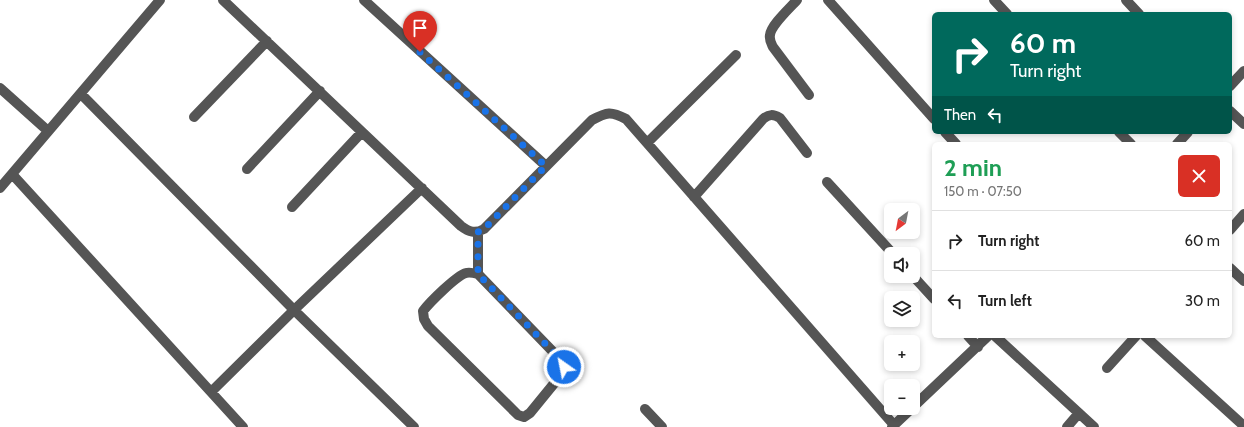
<!DOCTYPE html>
<meta charset="utf-8">
<style>
:root{--surface:#fff;--page:#f6f6f6;--text:#222;--muted:#767676;--line:#e0e0e0}
body{margin:0;font-family:Cabin,sans-serif;background:var(--page);color:var(--text);height:100vh;display:flex;flex-direction:column;font-size:15px;white-space:nowrap}
*{box-sizing:border-box;margin:0}
p{font-size:13px;color:var(--muted)}
.icon{flex:none;width:22px;height:22px;fill:none;stroke:currentColor;stroke-width:2;stroke-linecap:round;stroke-linejoin:round}
.map{position:relative;flex:1;overflow:hidden}
.drawer{position:absolute;left:932px;top:142px;width:300px;height:196px;display:flex;flex-direction:column;background:var(--surface);border-radius:6px;box-shadow:0 2px 6px #0003}
.drawer>*{flex:none}
.hud{position:absolute;left:932px;top:12px;width:300px;height:122px;border-radius:6px;box-shadow:0 2px 6px #0003;background:#00695c;color:#fff;overflow:hidden}
.needle{width:26px;rotate:212deg}
.buttons{position:absolute;left:884px;top:203px;display:grid;gap:8px}
.buttons a{display:grid;place-items:center;width:36px;height:36px;border-radius:6px;background:var(--surface);box-shadow:0 2px 6px #0003;font-size:20px}
.pin{position:absolute;display:grid;place-items:center;width:34px;height:34px;color:#fff;margin:-41px -17px;border-radius:50% 50% 50% 0;rotate:-45deg;box-shadow:0 0 4px #0007}
.pin .icon{rotate:45deg}
.me{position:absolute;width:44px;margin:-22px;rotate:327deg;stroke-linejoin:round;filter:drop-shadow(0 0 3px #0008)}
.turn{display:flex;align-items:center;gap:14px;height:84px;padding:0 12px;font-size:18px}
.turn .icon{width:52px;height:52px;stroke-width:2.5}
.turn b{display:block;font-size:28px;line-height:34px}
.then{display:flex;align-items:center;height:38px;padding:0 12px;background:#0003;gap:8px;font-size:15px}
.round{display:grid;place-items:center;flex:none;width:42px;height:42px;border-radius:6px;background:var(--page)}
.summary{display:flex;align-items:center;justify-content:space-between;height:68px;padding:0 12px}
h1{font-size:24px;font-weight:700;line-height:30px;color:#1e9e55}
ul{padding:0;list-style:none}
li{display:flex;align-items:center;gap:12px;height:60px;padding:0 12px;border-top:1px solid var(--line)}
li div{flex:1}
li b{display:block;font-size:15px}
li em{font-style:normal}
.map>svg:first-child{display:block}
.lines{fill:none;stroke-linecap:round;stroke-linejoin:round}
.minor{stroke:#555;stroke-width:10}
.route{stroke:#1a73e8;stroke-width:7;stroke-dasharray:0 12.6}
</style>
<div class="map">
<svg width="1244" height="427" viewBox="0 0 1244 427">
<rect width="100%" height="100%" fill="#fff"/>
<g class="lines">
<path class="minor" d="M223,0l238,226c8,6 14,8 23,3l108,-109c15,-8 19,-9 34,-1l268,306
M364,0l182,166
M797,0c-7,8 -26,25 -27,35 -1,5 1,8 3,12l36,48
M828,0l106,119
M994,0l13,14
M1126,0l13,14
M1230,86l14,-15
M0,88l48,43
M1230,111l14,13
M194,117l73,-76
M945,132l11,12
M1119,132l12,12
M647,143l89,-88
M1177,144l11,-12
M247,169l73,-78
M12,174l199,218 83,-82 -213,-216
M827,182l66,72
M0,188l160,-188
M694,197l69,-78c6,-5 10,-5 17,-1l27,35
M292,207l70,-75
M1230,230l14,-16
M478,233v41c-4,-1 -9,-2 -12,-1 -10,3 -36,29 -43,38l1,8 4,7 90,89 6,2 6,-4 31,-38 3,-8 -3,-7 -83,-86
M1230,268l14,13
M913,276l21,23
M968,336l10,11
M995,336l99,91
M1145,336l99,90
M1107,368l29,-32
M211,392l32,35
M913,407l75,-71
M645,409l17,18
M414,427l-120,-117 128,-122
M892,427l20,-19
M1067,427l12,-14"/>
</g>
<g class="lines">
<path class="route" d="M420,52l126,114 -62,63 -6,3v42l83,86 3,7"/>
</g>
</svg>
<div class="buttons">
<a><svg class="needle" viewBox="-14 -14 28 28"><path d="M0-13l5 13h-10z" fill="#e53935"/><path d="M0 13l5-13h-10z" fill="#767676"/></svg></a>
<a><svg class="icon" aria-label="sound" viewBox="0 0 24 24"><path d="M4 9h4l5-4v14l-5-4H4zM17 9q2 3 0 6"/></svg></a>
<a><svg class="icon" aria-label="layers" viewBox="0 0 24 24"><path d="M12 4l9 5-9 5-9-5zM3 14l9 5 9-5"/></svg></a>
<a>+</a>
<a>−</a>
</div>
<div class="pin" style="left:420px;top:52px;background:#d93025"><svg class="icon" aria-label="arrive" viewBox="0 0 24 24"><path d="M6 21V4h12l-3 4 3 4H6"/></svg></div>
<svg class="me" style="left:564px;top:367px" viewBox="-20 -20 40 40"><circle r="17" fill="#1a73e8" stroke="#fff" stroke-width="3"/><path d="M0-11L8 9 0 5-8 9z" fill="#fff"/></svg>
<div class="hud">
<div class="turn"><svg class="icon" aria-label="right" viewBox="0 0 24 24"><path d="M7 20v-9h11M14 6l5 5-5 5"/></svg><div><b>60 m</b>Turn right</div></div>
<div class="then">Then<svg class="icon" aria-label="left" viewBox="0 0 24 24"><path d="M17 20v-9H6M10 6l-5 5 5 5"/></svg></div>
</div>
<section class="drawer">
<div class="summary"><div><h1>2 min</h1><p>150 m · 07:50</p></div><a class="round" style="background:#d93025;color:#fff"><svg class="icon" aria-label="close" viewBox="0 0 24 24"><path d="M6 6l12 12M18 6L6 18"/></svg></a></div>
<ul>
<li><svg class="icon" aria-label="right" viewBox="0 0 24 24"><path d="M7 20v-9h11M14 6l5 5-5 5"/></svg><div><b>Turn right</b></div><em>60 m</em></li>
<li><svg class="icon" aria-label="left" viewBox="0 0 24 24"><path d="M17 20v-9H6M10 6l-5 5 5 5"/></svg><div><b>Turn left</b></div><em>30 m</em></li>
</ul>
</section>
</div>
